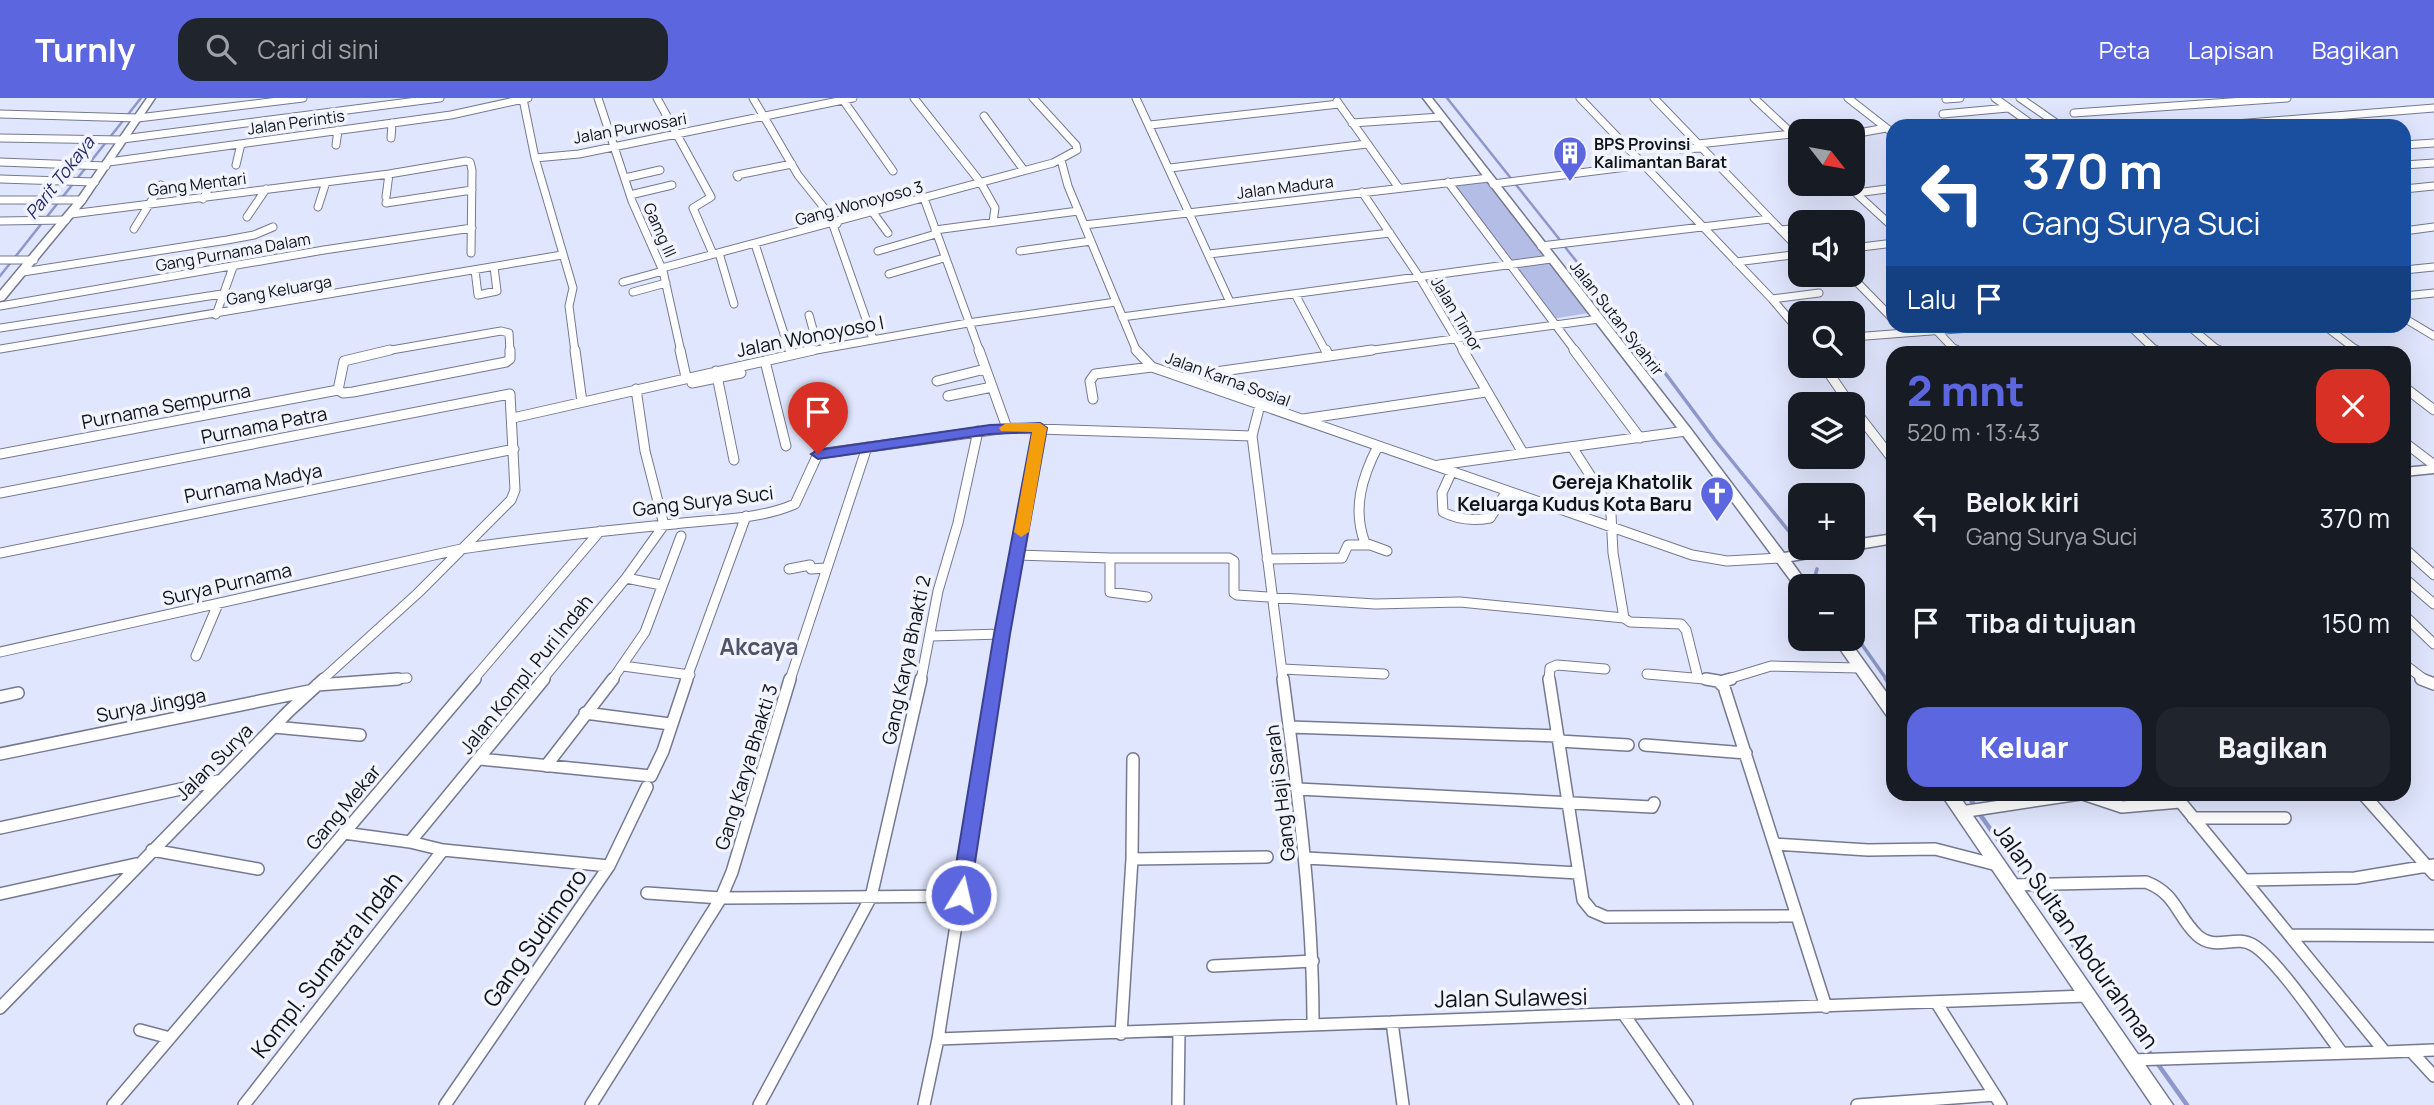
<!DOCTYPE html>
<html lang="id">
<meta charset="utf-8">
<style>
:root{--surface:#171b24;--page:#20242c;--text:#f1f3f6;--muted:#9ea1a6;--accent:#5c66de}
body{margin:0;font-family:Manrope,sans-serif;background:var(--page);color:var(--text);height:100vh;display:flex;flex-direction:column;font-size:26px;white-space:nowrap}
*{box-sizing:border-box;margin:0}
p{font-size:23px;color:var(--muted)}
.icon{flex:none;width:38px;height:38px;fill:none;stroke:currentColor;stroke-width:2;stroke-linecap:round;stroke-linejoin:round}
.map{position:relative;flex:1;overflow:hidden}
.side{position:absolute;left:1886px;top:248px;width:525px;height:455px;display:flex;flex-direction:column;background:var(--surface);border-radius:21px;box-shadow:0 7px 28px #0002}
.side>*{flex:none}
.banner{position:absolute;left:1886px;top:21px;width:525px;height:214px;border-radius:21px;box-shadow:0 7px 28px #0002;background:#1a4fa0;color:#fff;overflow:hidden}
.needle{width:46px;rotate:121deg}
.fabs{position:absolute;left:1788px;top:21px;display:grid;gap:14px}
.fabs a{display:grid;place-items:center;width:77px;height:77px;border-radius:14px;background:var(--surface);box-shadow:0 7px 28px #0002;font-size:35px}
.pin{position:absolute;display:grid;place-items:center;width:60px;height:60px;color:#fff;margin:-72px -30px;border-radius:50% 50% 50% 0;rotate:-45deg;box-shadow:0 0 7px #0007}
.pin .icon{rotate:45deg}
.me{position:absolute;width:77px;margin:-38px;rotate:9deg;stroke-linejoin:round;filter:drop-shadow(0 0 5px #0008)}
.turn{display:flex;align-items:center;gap:24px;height:147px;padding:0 21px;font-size:32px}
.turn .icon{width:91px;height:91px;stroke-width:2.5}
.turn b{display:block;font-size:49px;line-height:60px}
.then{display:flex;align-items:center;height:66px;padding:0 21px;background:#0003;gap:14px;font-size:26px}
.round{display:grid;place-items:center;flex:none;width:74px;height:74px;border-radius:21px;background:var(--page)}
.head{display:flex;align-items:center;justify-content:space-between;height:119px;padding:0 21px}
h1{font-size:42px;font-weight:800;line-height:52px;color:var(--accent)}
.primary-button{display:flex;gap:14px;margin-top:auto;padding:14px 21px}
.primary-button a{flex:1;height:80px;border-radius:21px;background:var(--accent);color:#fff;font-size:28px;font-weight:800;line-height:80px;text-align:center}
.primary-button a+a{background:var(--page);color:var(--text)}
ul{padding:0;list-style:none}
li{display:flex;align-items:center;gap:21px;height:105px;padding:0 21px}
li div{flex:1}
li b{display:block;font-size:26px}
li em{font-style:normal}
header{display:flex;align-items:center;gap:42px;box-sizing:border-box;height:98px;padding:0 35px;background:var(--accent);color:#fff}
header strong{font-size:33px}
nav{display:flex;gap:38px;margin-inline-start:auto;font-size:24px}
.search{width:490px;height:63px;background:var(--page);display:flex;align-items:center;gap:18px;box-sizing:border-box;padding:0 24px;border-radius:21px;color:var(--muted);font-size:26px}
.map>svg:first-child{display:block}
.green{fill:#b4bde6}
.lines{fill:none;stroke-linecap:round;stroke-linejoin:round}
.stream-far2{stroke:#8d97c9;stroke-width:2.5}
.stream-far1{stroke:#8d97c9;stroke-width:3.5}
.stream{stroke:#8d97c9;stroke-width:4.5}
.street-far2-casing{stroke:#75798f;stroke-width:9}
.street-far1-casing{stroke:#75798f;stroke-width:11}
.street-casing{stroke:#75798f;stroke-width:14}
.secondary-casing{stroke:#75798f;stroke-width:3}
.street-far2{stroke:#fff;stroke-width:7}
.street-far1{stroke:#fff;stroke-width:9}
.street{stroke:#fff;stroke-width:11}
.secondary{fill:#fff;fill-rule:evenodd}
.route{fill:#5c66de;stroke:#3c4290;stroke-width:2}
.slow{fill:#f59e0b}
.labels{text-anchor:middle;stroke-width:7;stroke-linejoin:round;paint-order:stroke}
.far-street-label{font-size:16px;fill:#10121a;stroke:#f1f4fd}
.far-poi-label{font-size:16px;font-weight:bold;fill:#10121a;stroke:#f1f4fd;text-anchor:start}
.far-water-label{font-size:18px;font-style:italic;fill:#262a67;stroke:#f1f4fd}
.street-label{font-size:19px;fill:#10121a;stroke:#f1f4fd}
.poi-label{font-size:19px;font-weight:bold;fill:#10121a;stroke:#f1f4fd;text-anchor:end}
.quarter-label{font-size:23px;font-weight:bold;fill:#505468;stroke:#f1f4fd}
.near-street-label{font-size:23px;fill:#10121a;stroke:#f1f4fd}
</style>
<header>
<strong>Turnly</strong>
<div class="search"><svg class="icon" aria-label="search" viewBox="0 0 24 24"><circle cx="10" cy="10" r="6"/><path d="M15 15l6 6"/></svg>Cari di sini</div>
<nav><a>Peta</a><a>Lapisan</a><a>Bagikan</a></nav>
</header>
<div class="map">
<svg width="2434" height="1007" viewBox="0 0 2434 1007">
<rect width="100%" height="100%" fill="#e0e6fd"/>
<path class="green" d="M1486,84l103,131 -37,6 -99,-133z"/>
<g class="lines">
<path class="stream-far2" d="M1447,0l113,142
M1565,149l64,80
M0,178l141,-178
M1636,237l13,17"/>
<path class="stream-far1" d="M1648,252l67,90 85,105
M1817,471l-2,7 7,10
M1853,534l34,48"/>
<path class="stream" d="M1886,581l8,11
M1967,696l8,12
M1979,715l48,68
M2032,789l155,218"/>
<g class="street-far2-casing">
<path id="street-far2" d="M598,0l34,103 31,70 18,81
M657,0l54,99 -18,11 20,46
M753,0l45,77 39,49
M914,0l67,85 14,25 -2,14
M1136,0l94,204
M1580,0l192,201 29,34
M1654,0l147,153
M1754,0l47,44
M1848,0l46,36
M1995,0l39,28
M2020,0l36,25
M523,1l12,59 38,130 -4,18 6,46
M1946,1l14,-1
M843,2l50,71
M1337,3l62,87
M2074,15l213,-15
M0,16l138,4 165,-20
M1943,16l65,-6
M984,18l39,53
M1352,25l89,-6
M1150,27l189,-21
M1911,28l14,-2
M2211,28l223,-18
M1853,36l33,-6
M0,40l122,2
M391,40l1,-15
M123,41l317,-41
M1698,46l94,-10
M336,47l2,-15
M2404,47l30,-2
M1681,51l21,-1
M535,60l44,-4 274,-56
M1061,62l7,26 69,166
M0,64l106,4
M109,64l342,-47 77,-17
M236,67l5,-21
M2404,67l30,-2
M1170,70l197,-24
M738,79l-1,-2 55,-11
M625,80l35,-8
M0,81l95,3
M1448,84l128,170
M1493,86l133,-17
M1846,86l48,44
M2404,91l30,-3
M1362,94l58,86 44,74
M1856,95l38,-5
M630,97l42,-10
M386,99l3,-23
M203,101l9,-17
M0,102h82
M925,103l55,151
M386,105l86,-13
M318,109l8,-25
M71,116l318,-40 77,-13 4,1 2,8 -1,83
M874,116l14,19
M247,119l19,-28
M0,123l66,-1
M833,127l40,114
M1084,127l405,-47
M134,131l27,-44
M935,132l143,-19
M1781,132l20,-2
M2404,133l30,-4
M755,146l35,108
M1541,148l229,-27
M1853,150l41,-5
M878,153l58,-17
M1020,153l71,-10
M719,155l15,51
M1209,156l181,-21
M0,162h34
M1736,164l65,-8
M662,170l391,-105 24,-13 -1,-5 -43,-47
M475,172l3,25 19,-4 -3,-24
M2404,172l30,-3
M23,174l204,-32 27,-5 19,-8
M889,176l55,-16
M1850,177l44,45
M623,184l40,-11
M633,194l33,-9
M1295,196l31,58
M2404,198l30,-3
M1772,201l47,-6
M0,208l324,-56 148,-22
M216,217l17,-48
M809,217l5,18 14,14
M1122,219l429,-58
M2404,220l30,18
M2130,228l27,26
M2189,228l31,26
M2325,228l34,26
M0,230l222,-34
M1937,233l20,21
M1853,239l143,-11
M0,251l562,-94
M380,254l121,-21 8,2 1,19
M805,254l163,-29 148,-21
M1359,254l240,-33"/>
</g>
<g class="street-far1-casing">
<path id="street-far1" d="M575,252l7,52
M680,252l6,27
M790,252l1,4
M979,252l28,78
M1136,252l16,17 540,188 35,6 55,-3
M1326,252l2,5
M1463,252l60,103
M1574,252l66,88
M1956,252l3,4
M2155,252l4,4
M2218,252l4,4
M2356,252l5,4
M765,263l21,85
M1824,268l26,38
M716,273l18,89
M1187,278l185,-26
M937,283l48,-12
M692,285l49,-10
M2404,289l30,23
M338,292l5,3 10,-1 153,-30 4,-3v-9
M338,292l6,-29 46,-11
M948,298l44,-9
M1093,301l-3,-18 5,-7 57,-7
M1260,307l-8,31 31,244
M1853,310l41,53
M513,320l300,-68
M1303,321l183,-27
M2404,344l30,23
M1378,348c-16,31 -26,63 -13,97l22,8
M1572,349l27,42 12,25 2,39 11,65
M0,356l338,-64
M1439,367l247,-34
M1452,373l-10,22 1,19c15,8 30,9 47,6l17,-27
M0,395l510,-99 5,96 -4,10 -93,93 -96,87
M2404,450l30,27
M0,455l514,-104
M1017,457l93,3v34l37,5
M1110,460h119l5,3v32l3,2 138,9 85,-2 164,16 6,4 51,2 5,6 12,48
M1267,461l75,-1 6,-13h22
M789,471l21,-4 1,4 14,-1
M626,480l35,7
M2404,480l30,26
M2404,517l30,29
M931,538l71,-2
M0,554l461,-103c71,-11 142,-18 213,-25 39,-5 85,-4 121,-20l23,-50 189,-26 245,8
M196,558l22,-52
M2404,566l21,16
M623,568l67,9
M1282,571l102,5
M1647,576l69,6
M375,582l32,-2
M473,582l127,-149
M542,582l84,-102 38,-53 -19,-74 -9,-62
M612,582l33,-48 36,-96
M686,582l60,-164
M790,582l77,-233
M921,582l17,-89 20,-68 20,-92
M995,582l45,-252
M1549,582l1,-12 7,-3 48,4
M1725,582l46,-14 89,2"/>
</g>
<g class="street-casing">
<path id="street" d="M1283,581c15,115 30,229 30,345
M1549,581l34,221 9,11 14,6 190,-1
M1706,581l12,2 6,6 102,320
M2421,581l13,5
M1720,584l11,-3
M317,587l81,-6
M0,599l18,-4
M585,615l85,11
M274,629l86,8
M1289,629l269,9
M1559,643l69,4
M1645,647l101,8
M0,656l309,-63
M480,661l171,17 12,-25 24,-72
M546,668l67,-87
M1298,691l354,18 2,-4
M2083,696l39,13 58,-5
M2363,696l71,80
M1961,714l119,-18
M2193,720h92
M0,730l218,-47
M344,735l66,9 33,8 166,16
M410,744l134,-163
M1774,746l94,6 67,-1 62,16
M152,752l106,19
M1306,760l273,15
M1132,761l135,-2
M2245,782l110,-2 79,-13
M2011,787l135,-3c31,12 30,33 51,53 18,17 38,-1 56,10 24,14 70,83 89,108
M647,795l74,5 240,-2
M0,796l136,-30
M2290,837l144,1
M1213,868l100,-5
M1936,904l65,103
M0,910l289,-297 35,-32
M1625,918l62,89
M1392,924l11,83
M140,932l30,8
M1121,936l11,-175 1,-100
M938,941l1148,-43
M2411,953l23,25
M2385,954l49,-2
M2131,962l254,-8 -211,-258
M113,1007l362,-426
M244,1007l199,-255
M445,1007l164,-239 38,-79
M591,1007l130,-207 11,-26 58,-193
M759,1007l112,-208 50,-218
M924,1007l14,-66 57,-360
M1178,1007l1,-73
M1857,1007l138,-10"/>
</g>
<g class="secondary-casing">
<path id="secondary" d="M147,0h8l-70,104 -81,98 -4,1v-10l78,-93z
M1423,0h9l258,330 94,125 30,-5h32l-7,5 -48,8 18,25h-8v4l-4,-1 -115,-155z
M2434,367v8l-30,3v-8z
M1894,436v9l-41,7 -5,-2h5v-8z
M1833,541h15l46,64v18l-5,-2z
M1941,696h17l215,311h-21z"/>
</g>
<use href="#street-far2" class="street-far2"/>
<use href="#street-far1" class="street-far1"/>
<use href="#street" class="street"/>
<use href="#secondary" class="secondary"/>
</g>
<path class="route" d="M1040,325l7,5 -37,206 -40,261 -3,6 -6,3 -7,-3 -3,-6 43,-261 38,-202 -42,2 -172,25 -7,-5 7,-4 172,-25z"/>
<path class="slow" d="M1006,325h34l7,5 -18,104 -8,5 -7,-5 18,-100 -31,-1 -2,-3z"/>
<defs>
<g id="building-pin" transform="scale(1.75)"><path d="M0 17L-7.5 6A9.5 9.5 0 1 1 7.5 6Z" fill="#5c66de" stroke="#f1f4fd"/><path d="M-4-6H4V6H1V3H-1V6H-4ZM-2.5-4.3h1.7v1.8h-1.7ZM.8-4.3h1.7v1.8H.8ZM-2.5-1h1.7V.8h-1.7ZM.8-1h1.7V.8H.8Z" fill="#fff"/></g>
<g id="church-pin" transform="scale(1.75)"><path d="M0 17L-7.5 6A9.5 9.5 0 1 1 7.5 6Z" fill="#5c66de" stroke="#f1f4fd"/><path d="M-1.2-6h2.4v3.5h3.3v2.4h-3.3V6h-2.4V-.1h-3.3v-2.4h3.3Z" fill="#fff"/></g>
</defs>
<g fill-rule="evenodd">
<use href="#building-pin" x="1570" y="55"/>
<use href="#church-pin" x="1717" y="395"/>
</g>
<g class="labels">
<g class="far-street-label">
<text transform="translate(296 24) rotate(-8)" y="6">Jalan Perintis</text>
<text transform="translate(630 30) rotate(-10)" y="6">Jalan Purwosari</text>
<text transform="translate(197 86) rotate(-7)" y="6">Gang Mentari</text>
<text transform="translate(1285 89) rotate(-7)" y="6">Jalan Madura</text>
<text transform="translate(859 105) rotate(-15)" y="6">Gang Wonoyoso 3</text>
<text transform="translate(660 132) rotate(66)" y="6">Gamg III</text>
<text transform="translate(233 154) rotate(-10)" y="6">Gang Purnama Dalam</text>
<text transform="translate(279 192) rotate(-10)" y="6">Gang Keluarga</text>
<text transform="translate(1457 216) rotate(59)" y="6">Jalan Timor</text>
<text transform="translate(1617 220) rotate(52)" y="6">Jalan Sutan Syahrir</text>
<text transform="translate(1228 281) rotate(20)" y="6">Jalan Karna Sosial</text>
</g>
<g class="far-poi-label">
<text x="1594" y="52">BPS Provinsi<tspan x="1594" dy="18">Kalimantan Barat</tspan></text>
</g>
<g class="far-water-label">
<text transform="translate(60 80) rotate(-52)" y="6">Parit Tokaya</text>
</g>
<g class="street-label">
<text transform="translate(810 238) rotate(-11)" y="7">Jalan Wonoyoso I</text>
<text transform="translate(166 308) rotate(-11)" y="7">Purnama Sempurna</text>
<text transform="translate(264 327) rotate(-11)" y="7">Purnama Patra</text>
<text transform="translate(253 385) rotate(-11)" y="7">Purnama Madya</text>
<text transform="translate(703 403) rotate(-7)" y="7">Gang Surya Suci</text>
<text transform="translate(227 486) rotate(-13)" y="7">Surya Purnama</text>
<text transform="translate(906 562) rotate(-78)" y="7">Gang Karya Bhakti 2</text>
<text transform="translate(526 576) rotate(-51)" y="7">Jalan Kompl. Puri Indah</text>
<text transform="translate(151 607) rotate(-11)" y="7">Surya Jingga</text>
<text transform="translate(214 664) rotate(-45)" y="7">Jalan Surya</text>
<text transform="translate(746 669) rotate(-73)" y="7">Gang Karya Bhakti 3</text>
<text transform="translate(1280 695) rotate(-97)" y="7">Gang Haji Sarah</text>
<text transform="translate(343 709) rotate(-50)" y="7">Gang Mekar</text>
</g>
<g class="poi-label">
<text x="1692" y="391">Gereja Khatolik<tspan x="1692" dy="22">Keluarga Kudus Kota Baru</tspan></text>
</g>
<g class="quarter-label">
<text x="759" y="557">Akcaya</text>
</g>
<g class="near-street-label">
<text transform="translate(2076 838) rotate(55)" y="8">Jalan Sultan Abdurahman</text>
<text transform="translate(535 840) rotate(-55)" y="8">Gang Sudimoro</text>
<text transform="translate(327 867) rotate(-52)" y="8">Kompl. Sumatra Indah</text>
<text transform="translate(1511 900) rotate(-1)" y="8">Jalan Sulawesi</text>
</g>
</g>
</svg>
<div class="fabs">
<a><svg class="needle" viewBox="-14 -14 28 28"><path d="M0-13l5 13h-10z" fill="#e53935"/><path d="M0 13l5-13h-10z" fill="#9ea1a6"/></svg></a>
<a><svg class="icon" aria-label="sound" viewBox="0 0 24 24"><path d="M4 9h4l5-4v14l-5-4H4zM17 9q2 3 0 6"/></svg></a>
<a><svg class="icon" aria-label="search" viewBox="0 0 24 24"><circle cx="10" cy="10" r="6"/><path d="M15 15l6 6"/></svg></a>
<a><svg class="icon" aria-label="layers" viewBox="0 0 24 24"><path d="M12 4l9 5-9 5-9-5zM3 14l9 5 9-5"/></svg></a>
<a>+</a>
<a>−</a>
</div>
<div class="pin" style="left:818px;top:356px;background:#d93025"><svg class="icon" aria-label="arrive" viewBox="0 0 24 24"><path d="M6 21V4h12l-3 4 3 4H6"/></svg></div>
<svg class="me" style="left:961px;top:797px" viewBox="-20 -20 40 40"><circle r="17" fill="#5c66de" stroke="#fff" stroke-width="3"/><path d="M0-11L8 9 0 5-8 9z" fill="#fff"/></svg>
<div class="banner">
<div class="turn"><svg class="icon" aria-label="left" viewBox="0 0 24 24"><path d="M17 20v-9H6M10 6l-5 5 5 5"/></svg><div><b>370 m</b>Gang Surya Suci</div></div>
<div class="then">Lalu<svg class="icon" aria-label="arrive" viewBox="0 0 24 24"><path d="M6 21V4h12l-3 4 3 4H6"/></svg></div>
</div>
<section class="side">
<div class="head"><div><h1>2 mnt</h1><p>520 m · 13:43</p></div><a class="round" style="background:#d93025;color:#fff"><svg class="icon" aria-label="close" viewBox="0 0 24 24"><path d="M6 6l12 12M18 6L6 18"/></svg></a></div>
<ul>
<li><svg class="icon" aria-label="left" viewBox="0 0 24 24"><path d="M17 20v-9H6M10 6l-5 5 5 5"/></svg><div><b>Belok kiri</b><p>Gang Surya Suci</p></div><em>370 m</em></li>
<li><svg class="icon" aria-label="arrive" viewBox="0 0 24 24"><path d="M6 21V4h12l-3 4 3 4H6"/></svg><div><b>Tiba di tujuan</b></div><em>150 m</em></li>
</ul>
<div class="primary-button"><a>Keluar</a><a>Bagikan</a></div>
</section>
</div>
